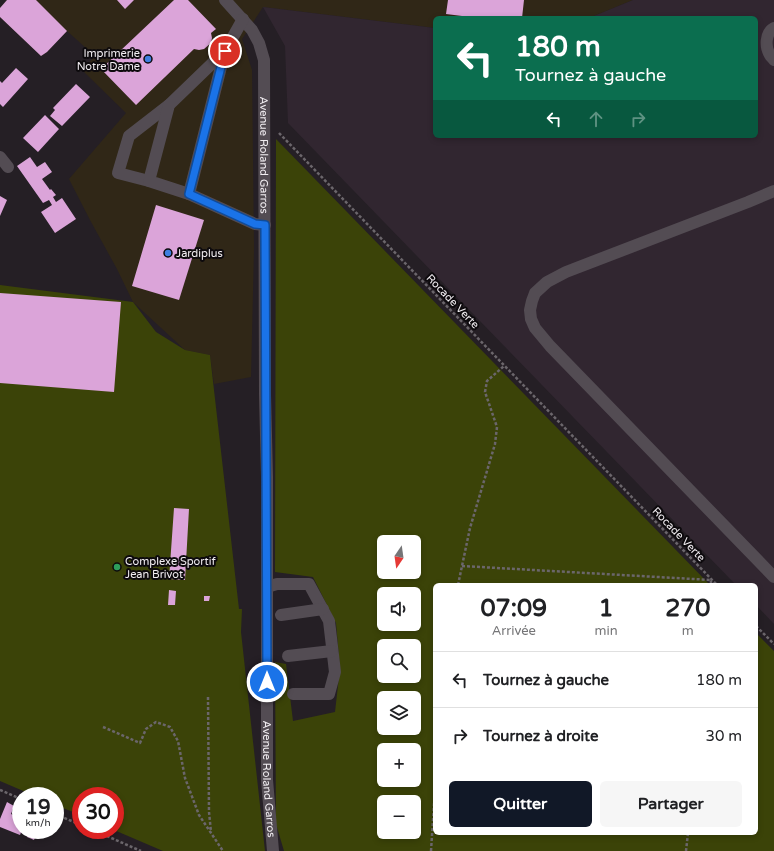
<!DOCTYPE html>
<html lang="fr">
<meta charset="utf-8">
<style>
:root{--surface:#fff;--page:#f6f6f6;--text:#202124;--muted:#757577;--line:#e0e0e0;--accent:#111827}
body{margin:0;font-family:"Varela Round",sans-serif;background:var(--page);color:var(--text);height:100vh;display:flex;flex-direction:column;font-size:15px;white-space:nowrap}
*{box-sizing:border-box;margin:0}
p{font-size:13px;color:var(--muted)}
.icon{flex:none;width:22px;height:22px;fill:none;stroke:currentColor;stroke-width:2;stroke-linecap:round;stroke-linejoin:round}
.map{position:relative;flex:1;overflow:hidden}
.panel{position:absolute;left:433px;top:583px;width:325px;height:252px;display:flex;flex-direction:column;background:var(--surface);border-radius:6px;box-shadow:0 2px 6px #0003}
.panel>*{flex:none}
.top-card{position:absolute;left:433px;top:16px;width:325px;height:122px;border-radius:6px;box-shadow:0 2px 6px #0003;background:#0b6e4f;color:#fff;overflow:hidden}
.needle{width:26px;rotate:193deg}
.controls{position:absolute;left:377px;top:535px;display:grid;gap:8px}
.controls a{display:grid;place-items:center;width:44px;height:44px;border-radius:6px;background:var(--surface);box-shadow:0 2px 6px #0003;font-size:20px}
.speed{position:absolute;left:12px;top:787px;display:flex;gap:8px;font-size:20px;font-weight:700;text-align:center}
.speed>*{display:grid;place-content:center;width:52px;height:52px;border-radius:50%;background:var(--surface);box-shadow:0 2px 6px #0003;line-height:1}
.speed small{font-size:10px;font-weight:400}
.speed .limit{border:6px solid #d22;background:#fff;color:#111}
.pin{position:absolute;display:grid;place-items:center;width:34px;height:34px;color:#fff;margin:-17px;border:2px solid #fff;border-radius:50%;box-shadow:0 1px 4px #0007}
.me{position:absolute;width:44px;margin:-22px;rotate:0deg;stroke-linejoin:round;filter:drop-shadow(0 0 3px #0008)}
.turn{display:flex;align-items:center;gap:14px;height:84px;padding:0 16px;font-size:18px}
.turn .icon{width:52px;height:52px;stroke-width:2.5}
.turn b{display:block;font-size:28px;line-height:34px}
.lanes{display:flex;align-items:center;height:38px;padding:0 16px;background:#0003;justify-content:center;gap:20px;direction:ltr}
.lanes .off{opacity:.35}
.eta{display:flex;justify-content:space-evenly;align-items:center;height:68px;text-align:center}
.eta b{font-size:24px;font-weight:700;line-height:28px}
.cta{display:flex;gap:8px;margin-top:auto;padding:8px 16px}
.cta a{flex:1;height:46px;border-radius:6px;background:var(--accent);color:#fff;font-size:16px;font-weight:700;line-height:46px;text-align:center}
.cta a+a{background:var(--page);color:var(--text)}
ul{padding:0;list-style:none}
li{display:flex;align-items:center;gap:12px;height:56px;padding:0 16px;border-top:1px solid var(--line)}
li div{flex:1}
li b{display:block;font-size:15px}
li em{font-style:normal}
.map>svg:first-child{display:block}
.industrial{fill:#302717}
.built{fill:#312630}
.green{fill:#3b4308;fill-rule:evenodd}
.building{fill:#dba4d9}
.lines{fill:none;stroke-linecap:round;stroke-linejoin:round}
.path{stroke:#6b666b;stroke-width:2.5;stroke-dasharray:3 2;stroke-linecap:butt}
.minor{stroke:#534c53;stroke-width:12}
.route-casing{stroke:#114b97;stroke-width:10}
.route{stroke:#1a73e8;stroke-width:7}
.shop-dot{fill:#3f7fe0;stroke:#0d0a0d;stroke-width:1.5}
.leisure-dot{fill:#2e9e5b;stroke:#0d0a0d;stroke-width:1.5}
.labels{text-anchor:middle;stroke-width:4;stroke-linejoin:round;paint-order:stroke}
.poi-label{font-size:11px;fill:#f2eef2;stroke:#0d0a0d;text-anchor:start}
.street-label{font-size:11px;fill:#f2eef2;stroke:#0d0a0d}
</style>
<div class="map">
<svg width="774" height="851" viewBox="0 0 774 851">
<rect width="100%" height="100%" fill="#251f25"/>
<path class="industrial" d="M7,0h626l-44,18h-154v10l-172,-21 -21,32 10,31 2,178 -3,129 -37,7 -4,-29 -25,-5 -52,-48 -16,-33 -27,-49 -21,-41 57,-66 -44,-43 13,-14 -28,-25 -20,21 -6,4 -41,-39v-9z"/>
<path class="built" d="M633,0h141v624l-18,-19v-20h-20l-448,-462 -3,-77 -22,-39 172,21v108h321v-118h-167z"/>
<path class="green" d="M276,139l434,446h-275v248h321v-200l18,18v200h-490l-8,-27 -1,-162 11,2 7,57 42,-9 5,-44 -4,-45 -23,-46 -38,-5zM384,542h30v30h-30zM384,594h30v30h-30zM384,646h30v30h-30zM384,698h30v30h-30zM384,750h30v30h-30zM384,802h30v30h-30z
M0,285l133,17 23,30 29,18 25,5 29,254h3l-1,23 24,219h-102l-49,-21 1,-34h-34v19l-26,-10v-9h-20l-35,-15z"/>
<path class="building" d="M7,0h29l31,31 -20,21 -6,4 -41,-39v-9z
M117,0h17l-9,9z
M174,0h14l28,29 -5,4 1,5 -1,5 -7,6 -5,1 -5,-1 -58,56 -35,-36z
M448,0h76l-2,18h-44l-32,-4z
M16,68l12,11 -25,28 -3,-3v-23l2,2z
M76,84l14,13 -28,29 -12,-10 5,-6 -2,-2z
M45,115l14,14 -21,23 -15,-14z
M30,157l7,10 8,-5 7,10 -10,7 8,11 1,-1 5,6 -3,2 3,5 6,-4 14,21 -21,14 -14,-21 11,-7 -3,-5 -6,3 -26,-37z
M0,196l7,4 -7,16z
M156,205l48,15 -25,80 -47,-14z
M0,293l121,9 -7,90 -114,-9z
M174,508l15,1 -4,71 -16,-1z
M169,590l7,1 -1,14h-7z
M204,596h6l-1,5h-5z
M7,802l7,4 -3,8 10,5v11h1l-2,5 -20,-8v-8z
M30,830h8l-4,10 -7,-3z"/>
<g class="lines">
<path class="path" d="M279,133l438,452
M462,566l249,14v5
M458,585l12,-57 25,-84 2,-17 -12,-35 2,-11 17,-15
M756,626l18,18
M208,697l1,115 2,20
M103,727l37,16 6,-14 10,-7 14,5 8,14 7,37 14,37 24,36
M0,790l21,9
M55,814l26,11
M93,830l48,21
M431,851l4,-62
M686,851l2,-18"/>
<g class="minor">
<path id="s1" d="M225,0l27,30 7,13 5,17 1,334 2,83v303l6,71"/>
<path d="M243,19l-18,32 -36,143 66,30 10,1"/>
<path d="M774,28c-9,5 -9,19 -4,27 1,2 3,3 4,5"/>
<path d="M0,157l8,10"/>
<path d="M149,181l-31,-8 11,-37 40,-31"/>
<path d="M774,191l-26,11 -182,70 -19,10 -12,11 -3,8 -2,9 1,9 4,9 15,18 224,231"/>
<path d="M189,194l-40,-13 20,-76 56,-54"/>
<path d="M267,587l10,-3h32l20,37 6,51 -6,22h-36"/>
<path d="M281,615l42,-6"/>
<path d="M288,656l44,-5"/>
</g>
</g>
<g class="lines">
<g class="route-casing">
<path id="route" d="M225,51l-36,143 66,30 10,1 2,457"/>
</g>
<use href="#route" class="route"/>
</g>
<g class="shop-dot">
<circle cx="148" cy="59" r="4"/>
<circle cx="168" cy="253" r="4"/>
</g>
<circle class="leisure-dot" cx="117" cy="567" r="4"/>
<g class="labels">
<g class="poi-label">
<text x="140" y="57" text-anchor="end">Imprimerie<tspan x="140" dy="13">Notre Dame</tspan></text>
<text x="176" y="257">Jardiplus</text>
<text x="125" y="565">Complexe Sportif<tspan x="125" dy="13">Jean Brivot</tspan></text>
</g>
<g class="street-label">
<text dy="4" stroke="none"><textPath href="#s1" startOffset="168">Avenue Roland Garros</textPath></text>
<text transform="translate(453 301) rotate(46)" y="4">Rocade Verte</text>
<text transform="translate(679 534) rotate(46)" y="4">Rocade Verte</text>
<text dy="4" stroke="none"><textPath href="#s1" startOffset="792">Avenue Roland Garros</textPath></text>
</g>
</g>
</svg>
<div class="controls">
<a><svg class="needle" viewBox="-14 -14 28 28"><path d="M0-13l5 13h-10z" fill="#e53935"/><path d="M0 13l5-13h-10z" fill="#757577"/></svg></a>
<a><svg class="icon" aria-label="sound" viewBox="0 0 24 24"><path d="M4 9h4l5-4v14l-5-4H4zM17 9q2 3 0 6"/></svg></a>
<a><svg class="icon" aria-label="search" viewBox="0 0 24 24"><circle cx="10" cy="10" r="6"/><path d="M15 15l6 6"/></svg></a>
<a><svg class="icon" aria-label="layers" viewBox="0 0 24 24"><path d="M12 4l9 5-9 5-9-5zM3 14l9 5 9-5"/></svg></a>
<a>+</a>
<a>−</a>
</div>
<div class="speed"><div>19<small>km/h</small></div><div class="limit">30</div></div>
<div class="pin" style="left:225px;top:51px;background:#d93025"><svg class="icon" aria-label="arrive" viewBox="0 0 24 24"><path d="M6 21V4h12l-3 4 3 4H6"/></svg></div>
<svg class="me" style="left:267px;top:682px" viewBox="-20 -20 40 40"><circle r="17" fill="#1a73e8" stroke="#fff" stroke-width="3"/><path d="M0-11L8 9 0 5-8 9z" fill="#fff"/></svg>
<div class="top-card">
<div class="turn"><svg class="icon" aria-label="left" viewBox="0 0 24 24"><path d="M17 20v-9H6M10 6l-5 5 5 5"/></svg><div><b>180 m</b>Tournez à gauche</div></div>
<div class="lanes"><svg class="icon" aria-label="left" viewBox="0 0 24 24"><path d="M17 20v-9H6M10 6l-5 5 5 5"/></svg><svg class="icon off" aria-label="ahead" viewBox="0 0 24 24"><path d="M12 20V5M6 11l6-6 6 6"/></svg><svg class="icon off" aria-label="right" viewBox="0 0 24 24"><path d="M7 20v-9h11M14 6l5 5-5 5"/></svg></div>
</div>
<section class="panel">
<div class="eta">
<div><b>07:09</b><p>Arrivée</p></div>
<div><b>1</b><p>min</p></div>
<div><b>270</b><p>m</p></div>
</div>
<ul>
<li><svg class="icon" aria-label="left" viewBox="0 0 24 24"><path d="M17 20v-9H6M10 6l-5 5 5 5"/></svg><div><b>Tournez à gauche</b></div><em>180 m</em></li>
<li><svg class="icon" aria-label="right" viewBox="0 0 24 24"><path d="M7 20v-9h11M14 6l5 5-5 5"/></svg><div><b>Tournez à droite</b></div><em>30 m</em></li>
</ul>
<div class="cta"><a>Quitter</a><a>Partager</a></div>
</section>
</div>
